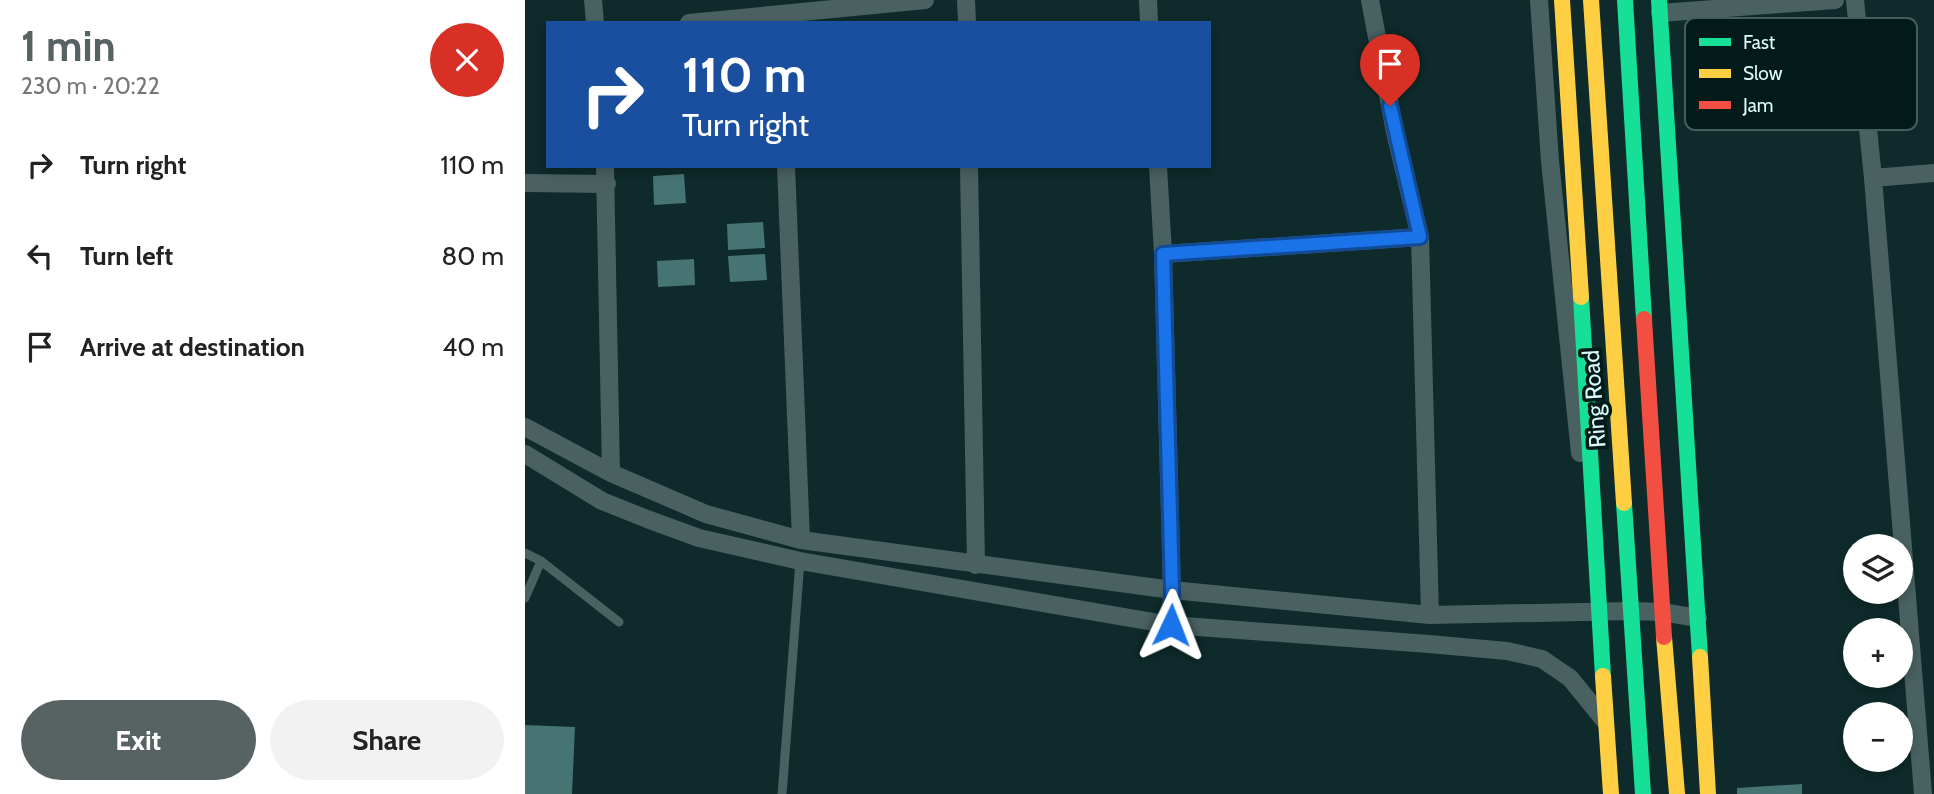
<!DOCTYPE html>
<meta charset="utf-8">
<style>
:root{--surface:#fff;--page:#f2f2f2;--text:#222;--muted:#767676;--accent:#566362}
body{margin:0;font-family:Cabin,sans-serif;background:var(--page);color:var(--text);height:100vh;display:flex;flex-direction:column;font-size:26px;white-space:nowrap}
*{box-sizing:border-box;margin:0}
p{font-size:23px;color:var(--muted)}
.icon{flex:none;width:38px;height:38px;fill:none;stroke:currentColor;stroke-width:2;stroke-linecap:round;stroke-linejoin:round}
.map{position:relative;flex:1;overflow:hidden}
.details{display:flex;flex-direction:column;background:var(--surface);width:525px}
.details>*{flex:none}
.guide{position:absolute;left:21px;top:21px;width:665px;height:147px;border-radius:0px;box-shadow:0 4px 10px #0003;background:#1a4fa0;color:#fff;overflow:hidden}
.fabs{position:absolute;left:1318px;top:534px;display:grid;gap:14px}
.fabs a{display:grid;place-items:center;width:70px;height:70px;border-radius:50%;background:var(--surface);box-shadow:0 4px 10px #0003;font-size:35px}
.pin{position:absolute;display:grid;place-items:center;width:60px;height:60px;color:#fff;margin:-72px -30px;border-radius:50% 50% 50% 0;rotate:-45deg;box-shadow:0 0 7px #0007}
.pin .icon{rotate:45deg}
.me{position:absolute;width:77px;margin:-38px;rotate:2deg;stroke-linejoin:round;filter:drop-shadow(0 0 5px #0008)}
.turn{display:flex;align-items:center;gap:24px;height:147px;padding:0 21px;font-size:32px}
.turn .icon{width:91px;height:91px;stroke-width:2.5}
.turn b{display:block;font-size:49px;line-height:60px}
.round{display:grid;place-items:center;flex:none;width:74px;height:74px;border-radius:37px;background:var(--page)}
.head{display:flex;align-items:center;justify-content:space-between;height:119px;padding:0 21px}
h1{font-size:42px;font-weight:700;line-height:52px;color:var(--accent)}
.cta{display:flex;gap:14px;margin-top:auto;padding:14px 21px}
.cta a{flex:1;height:80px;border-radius:42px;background:var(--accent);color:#fff;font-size:28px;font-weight:700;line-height:80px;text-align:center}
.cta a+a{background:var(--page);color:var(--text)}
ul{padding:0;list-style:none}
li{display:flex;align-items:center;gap:21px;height:91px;padding:0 21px}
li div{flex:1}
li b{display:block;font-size:26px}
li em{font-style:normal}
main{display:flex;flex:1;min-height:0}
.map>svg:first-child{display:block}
.building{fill:#457473}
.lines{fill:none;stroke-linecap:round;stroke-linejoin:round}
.lane{stroke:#4a6161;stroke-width:9}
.street{stroke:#4a6161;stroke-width:18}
.fast{stroke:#16e098;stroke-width:16}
.slow{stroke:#ffcf43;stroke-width:16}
.jam{stroke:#f24e42;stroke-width:16}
.route-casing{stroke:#114b97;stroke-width:18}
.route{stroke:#1a73e8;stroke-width:12}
.labels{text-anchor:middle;stroke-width:7;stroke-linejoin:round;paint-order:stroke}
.street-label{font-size:23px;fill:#ddfbfa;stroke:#021b1a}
.key{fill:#021b1a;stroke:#445e5d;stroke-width:2}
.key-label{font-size:19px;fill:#ddfbfa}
</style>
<main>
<section class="details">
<div class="head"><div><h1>1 min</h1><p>230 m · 20:22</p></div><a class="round" style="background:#d93025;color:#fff"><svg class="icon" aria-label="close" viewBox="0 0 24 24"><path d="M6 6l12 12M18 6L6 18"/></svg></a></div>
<ul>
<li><svg class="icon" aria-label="right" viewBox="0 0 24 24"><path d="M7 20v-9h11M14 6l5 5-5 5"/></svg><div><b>Turn right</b></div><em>110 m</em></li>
<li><svg class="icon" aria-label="left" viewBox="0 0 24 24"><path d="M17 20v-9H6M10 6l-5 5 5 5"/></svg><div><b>Turn left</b></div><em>80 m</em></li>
<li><svg class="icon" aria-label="arrive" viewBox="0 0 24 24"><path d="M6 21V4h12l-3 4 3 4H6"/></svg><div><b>Arrive at destination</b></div><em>40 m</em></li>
</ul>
<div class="cta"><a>Exit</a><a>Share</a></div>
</section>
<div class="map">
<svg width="1409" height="794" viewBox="0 0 1409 794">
<rect width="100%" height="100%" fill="#0e2a2a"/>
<path class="building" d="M159,174l2,29 -32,2 -1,-29z
M238,222l2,26 -37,2 -1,-26z
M240,254l2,26 -37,2 -2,-26z
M169,259l1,26 -37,2 -1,-26z
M0,725l50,2 -3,67h-47z
M1277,784v10h-65v-6z"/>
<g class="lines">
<path class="lane" d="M0,553l16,8 78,61
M0,598l16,-37
M257,794l18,-233"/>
<path class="street" d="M68,0l2,23
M441,0l1,23
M623,0l1,23
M845,0l25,132 25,105
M1014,0l11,161 30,292
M1330,0l18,178 50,616
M1135,13l175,-13
M164,23l236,-23
M80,166l6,307
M261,166l15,374
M444,166l7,399
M633,166l5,88 9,336 -1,35
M1348,178l61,-5
M0,183l82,1
M638,254l257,-17 10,378
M0,427l86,46 95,41 95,26 371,50 258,25 201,-4 31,1 36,6
M0,454l77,47 45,18 52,19 101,23 371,64 258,19 78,7 35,8 28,19 35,43"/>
<path class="fast" d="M1100,0l19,319
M1134,0l41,657
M1056,297l22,379
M1099,503l19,291"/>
<path class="slow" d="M1037,0l19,297
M1066,0l33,503
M1139,637l13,157
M1175,657l8,137
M1078,676l8,118"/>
<path class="jam" d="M1119,319l20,318"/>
</g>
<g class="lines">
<g class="route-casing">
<path id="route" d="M646,625l1,-35 -9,-336 257,-17 -30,-131"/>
</g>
<use href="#route" class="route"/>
</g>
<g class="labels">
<g class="street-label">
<text transform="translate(1069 399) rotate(-94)" y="8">Ring Road</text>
</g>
</g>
<rect x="1160" y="18" width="232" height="112" rx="10" class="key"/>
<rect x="1174" y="38" width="32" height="8" fill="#16e098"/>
<rect x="1174" y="69" width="32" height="9" fill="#ffcf43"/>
<rect x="1174" y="101" width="32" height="8" fill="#f24e42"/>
<g class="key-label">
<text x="1218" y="49">Fast</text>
<text x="1218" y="80">Slow</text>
<text x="1218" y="112">Jam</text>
</g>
</svg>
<div class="fabs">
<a><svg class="icon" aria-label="layers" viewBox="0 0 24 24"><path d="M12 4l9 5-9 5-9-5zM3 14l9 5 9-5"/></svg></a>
<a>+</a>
<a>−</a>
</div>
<div class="pin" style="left:865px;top:106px;background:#d93025"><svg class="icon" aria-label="arrive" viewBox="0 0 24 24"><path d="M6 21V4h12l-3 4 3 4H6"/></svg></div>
<svg class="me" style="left:646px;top:625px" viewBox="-20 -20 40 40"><path d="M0-17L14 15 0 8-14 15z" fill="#1a73e8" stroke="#fff" stroke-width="4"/></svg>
<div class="guide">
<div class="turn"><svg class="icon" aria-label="right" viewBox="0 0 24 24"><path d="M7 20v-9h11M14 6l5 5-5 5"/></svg><div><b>110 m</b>Turn right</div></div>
</div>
</div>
</main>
